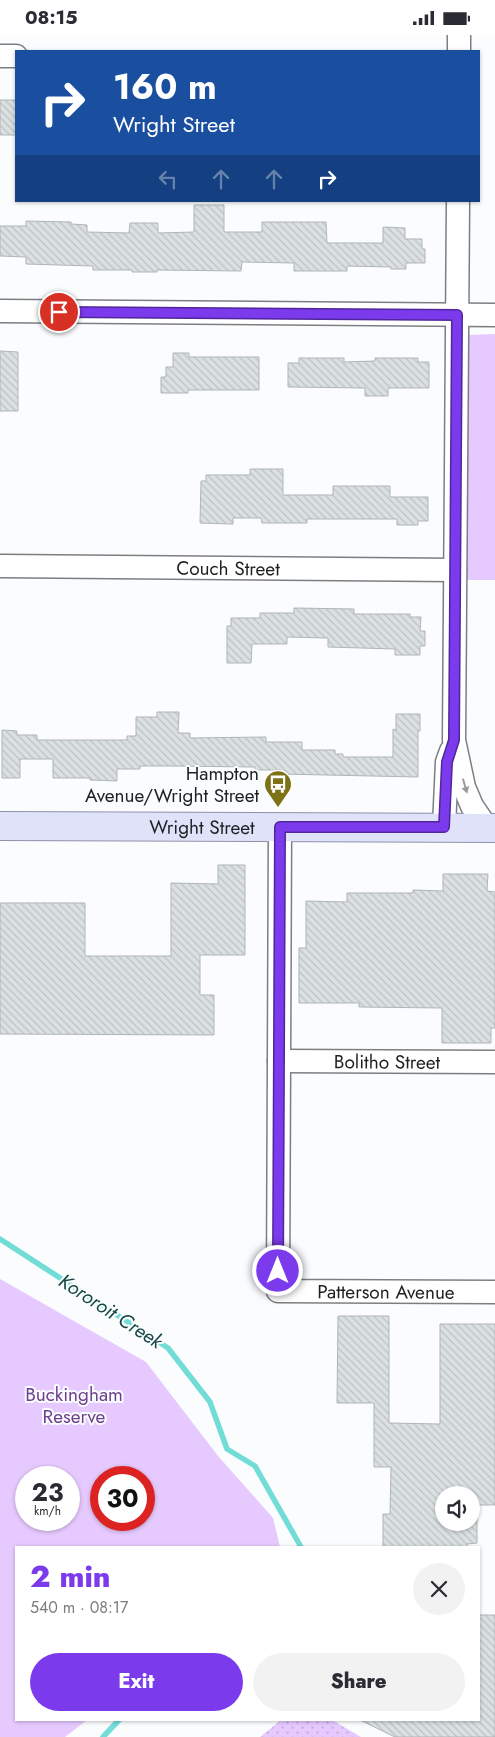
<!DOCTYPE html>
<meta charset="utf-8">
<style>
:root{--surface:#fff;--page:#f2f2f3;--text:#2b2b33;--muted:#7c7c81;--accent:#7c3aed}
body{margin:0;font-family:Jost,sans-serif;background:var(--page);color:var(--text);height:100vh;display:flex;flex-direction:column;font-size:19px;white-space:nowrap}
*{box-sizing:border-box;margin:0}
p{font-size:16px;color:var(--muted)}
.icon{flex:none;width:28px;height:28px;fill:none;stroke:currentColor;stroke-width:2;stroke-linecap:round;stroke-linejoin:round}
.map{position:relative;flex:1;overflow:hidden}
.panel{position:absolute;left:15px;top:1511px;width:465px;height:175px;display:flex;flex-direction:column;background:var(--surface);border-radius:0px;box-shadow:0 1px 4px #0004}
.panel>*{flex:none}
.hud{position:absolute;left:15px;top:15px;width:465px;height:152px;border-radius:0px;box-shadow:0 1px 4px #0004;background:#1a4fa0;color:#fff;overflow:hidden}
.tools{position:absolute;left:435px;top:1451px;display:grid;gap:10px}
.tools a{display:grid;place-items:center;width:45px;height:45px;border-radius:50%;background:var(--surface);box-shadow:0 1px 4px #0004;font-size:25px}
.speed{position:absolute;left:15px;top:1431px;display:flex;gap:10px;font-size:25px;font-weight:700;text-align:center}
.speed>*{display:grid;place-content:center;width:65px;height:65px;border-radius:50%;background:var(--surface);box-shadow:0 1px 4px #0004;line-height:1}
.speed small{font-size:12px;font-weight:400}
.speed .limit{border:8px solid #d22;background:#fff;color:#111}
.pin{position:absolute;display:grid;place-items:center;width:42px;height:42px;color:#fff;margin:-21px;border:2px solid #fff;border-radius:50%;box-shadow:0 1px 5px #0007}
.me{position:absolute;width:55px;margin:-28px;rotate:0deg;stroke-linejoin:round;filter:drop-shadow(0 0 4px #0008)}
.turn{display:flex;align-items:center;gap:18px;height:105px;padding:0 15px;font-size:22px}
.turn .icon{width:65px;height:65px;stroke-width:2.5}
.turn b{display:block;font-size:35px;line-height:42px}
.lanes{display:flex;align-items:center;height:48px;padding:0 15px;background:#0003;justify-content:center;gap:25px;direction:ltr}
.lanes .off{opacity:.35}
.round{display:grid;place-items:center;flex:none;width:52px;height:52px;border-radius:26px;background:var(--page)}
.overview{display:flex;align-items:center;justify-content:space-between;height:85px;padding:0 15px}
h1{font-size:30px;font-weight:800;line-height:38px;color:var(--accent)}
.button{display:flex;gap:10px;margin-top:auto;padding:10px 15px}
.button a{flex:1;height:58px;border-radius:30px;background:var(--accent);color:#fff;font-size:20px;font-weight:800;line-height:58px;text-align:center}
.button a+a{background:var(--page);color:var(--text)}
.status{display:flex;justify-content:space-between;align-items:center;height:35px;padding:0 25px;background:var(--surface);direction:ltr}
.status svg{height:14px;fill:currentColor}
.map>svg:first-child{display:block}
.grass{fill:url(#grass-dots)}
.park{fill:#e6c9fe;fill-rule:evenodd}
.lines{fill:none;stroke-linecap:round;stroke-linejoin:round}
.stream{stroke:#72dcd7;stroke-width:5.5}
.building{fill:url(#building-back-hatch);stroke:#b0b5b7;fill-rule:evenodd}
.minor-casing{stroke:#7c7f82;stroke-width:25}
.major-casing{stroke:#8e91ac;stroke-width:30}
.minor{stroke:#fff;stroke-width:22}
.major{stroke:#e0e2fa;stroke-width:28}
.oneway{fill:#999a9b}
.route-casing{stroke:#51269a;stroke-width:12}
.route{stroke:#7c3aed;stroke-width:9}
.labels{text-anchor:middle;stroke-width:4;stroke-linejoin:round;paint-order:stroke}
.street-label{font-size:19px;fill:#1d1f20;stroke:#fafcfe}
.poi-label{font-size:19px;fill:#1d1f20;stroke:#fafcfe;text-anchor:end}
.park-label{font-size:19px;fill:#6d3f8c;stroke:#fafcfe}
.water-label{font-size:20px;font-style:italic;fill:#164745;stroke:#fafcfe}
</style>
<div class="status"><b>08:15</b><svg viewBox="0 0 49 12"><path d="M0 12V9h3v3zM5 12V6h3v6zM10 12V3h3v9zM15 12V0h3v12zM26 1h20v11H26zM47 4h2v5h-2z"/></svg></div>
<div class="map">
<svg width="495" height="1702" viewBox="0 0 495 1702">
<defs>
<pattern id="grass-dots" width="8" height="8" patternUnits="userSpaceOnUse" patternTransform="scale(1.25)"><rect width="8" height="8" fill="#e6c9fe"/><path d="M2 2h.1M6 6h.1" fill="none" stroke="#c5acd9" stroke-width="1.8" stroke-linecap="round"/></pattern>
<pattern id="building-back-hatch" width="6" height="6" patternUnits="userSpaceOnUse" patternTransform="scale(1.25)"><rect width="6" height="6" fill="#dbe1e3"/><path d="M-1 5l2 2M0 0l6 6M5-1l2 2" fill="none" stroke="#bcc1c2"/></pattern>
</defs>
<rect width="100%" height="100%" fill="#fafcfe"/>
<path class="grass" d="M281,1685h51l29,17h-101z"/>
<path class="park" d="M495,299v246h-30l2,-245z
M0,1244l146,83 72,94 55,62 7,29h-264v173h71l-22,17h-65zM26,1442h43v43h-43zM101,1442h43v43h-43z"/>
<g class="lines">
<path class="stream" d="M0,1204l168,109 42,54 17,47 28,17 46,81
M103,1702l16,-17"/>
</g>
<path class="building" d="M0,65h16v35h-16z
M194,170h30v27h38v-10h64l1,21h56v-16l22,1v11h17v10h3v14h-19v6h-15v-2l-44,-1v5h-53v-8l-52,-1 -1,9 -84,-1v2h-25v-2h-39v-4l-67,-2v-7l-26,-1v-30h26v-5l45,1v2l16,1v7l42,1 1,-10h28v10l36,-1z
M0,316l18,1v59h-18z
M173,318h16v4h70v33h-71v3h-27v-16h5v-10h7z
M299,323h45v4l31,-1v-3h43v4h11v26h-41v8h-23v-8l-77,-1v-24h11z
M250,434h33v26h50v-9h57v11h38v24h-10v4h-21v-6h-90v4h-45l-1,-5h-28v6l-33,-1 1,-42h5v-6h44z
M294,573l60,1v5h56v3h11l-1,14h5v15h-5v9h-25v-6l-67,-2v-9l-41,-1v7h-35l-1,19h-24v-37h4v-8h29v-5h34z
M157,677h22l-1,21h12v5l76,-1v5h36v8h33v4h8v3h50v-28l3,1v-16h24v17h-2v46l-137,-3v-4h-26v-3l-85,-1h-30v3h-23v12l-27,-1v-2h-37v-19h-33v19h-18v-48l15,1v4h20v5h90v-4h9v-19h21z
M218,830h27v90h-45v40h14v40l-214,-1v-131h85v53h86v-73l47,1z
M443,839h45l-1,17 8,1v136h-4v15h-49v-35l-83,-1v-4h-60v-55h7v-47l41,1v-9h66v-3l30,1z
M338,1281h51v107l51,1v-100h55v181h-18v38l-10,1v3h-84v-33h7l1,-47h-17v-64h-37zM444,1460h27v28h-27z
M479,1580h16v122h-100l-35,-17h119z"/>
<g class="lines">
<g class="minor-casing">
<g id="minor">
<path d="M459,16v-16"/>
<path d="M0,21h16"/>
<path d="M458,166l-4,539 10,47 8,19 15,22"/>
<path d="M0,276l495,4"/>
<path id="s1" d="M0,531l455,4"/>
<path id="s2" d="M280,792l-2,464 217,1"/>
<path d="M444,792l3,-65 4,-11"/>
<path id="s3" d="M279,1026l216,1"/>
</g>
</g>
<g class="major-casing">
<g id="major">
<path id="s4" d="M0,791l495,2"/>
</g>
</g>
<use href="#minor" class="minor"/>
<use href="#major" class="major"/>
</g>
<defs><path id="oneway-solid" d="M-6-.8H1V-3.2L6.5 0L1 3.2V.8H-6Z" transform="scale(1.25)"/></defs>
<use class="oneway" href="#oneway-solid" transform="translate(465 751) rotate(74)"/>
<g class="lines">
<g class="route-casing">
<path id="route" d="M59,277l398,3 -3,425 -7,22 -3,65h-164l-2,444"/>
</g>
<use href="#route" class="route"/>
</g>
<defs>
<g id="bus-pin" transform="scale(1.4375)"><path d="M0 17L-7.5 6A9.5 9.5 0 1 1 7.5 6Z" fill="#7d7214" stroke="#fafcfe"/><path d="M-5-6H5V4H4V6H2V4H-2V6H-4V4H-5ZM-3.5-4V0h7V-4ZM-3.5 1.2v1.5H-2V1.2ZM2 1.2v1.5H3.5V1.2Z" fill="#fff"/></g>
</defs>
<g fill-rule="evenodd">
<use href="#bus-pin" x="278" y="749"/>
</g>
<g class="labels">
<g class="street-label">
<text dy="7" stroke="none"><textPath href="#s1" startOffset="228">Couch Street</textPath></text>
<text dy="7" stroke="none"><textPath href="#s4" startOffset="202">Wright Street</textPath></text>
<text dy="7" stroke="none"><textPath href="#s3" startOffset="108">Bolitho Street</textPath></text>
<text dy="7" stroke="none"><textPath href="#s2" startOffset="572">Patterson Avenue</textPath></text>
</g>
<g class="poi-label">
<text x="259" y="745">Hampton<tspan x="259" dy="22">Avenue/Wright Street</tspan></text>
</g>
<g class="park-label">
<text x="74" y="1366">Buckingham<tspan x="74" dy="22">Reserve</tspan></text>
</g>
<g class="water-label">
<text transform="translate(111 1276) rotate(33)" y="7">Kororoit Creek</text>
</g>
</g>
</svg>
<div class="tools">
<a><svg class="icon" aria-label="sound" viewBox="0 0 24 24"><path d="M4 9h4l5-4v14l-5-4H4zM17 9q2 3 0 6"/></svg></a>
</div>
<div class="speed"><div>23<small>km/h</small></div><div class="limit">30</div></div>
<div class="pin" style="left:59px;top:277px;background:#d93025"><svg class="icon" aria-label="arrive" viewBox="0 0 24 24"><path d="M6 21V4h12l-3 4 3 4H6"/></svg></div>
<svg class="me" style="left:278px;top:1236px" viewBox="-20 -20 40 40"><circle r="17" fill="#7c3aed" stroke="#fff" stroke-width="3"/><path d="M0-11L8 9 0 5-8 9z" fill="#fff"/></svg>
<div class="hud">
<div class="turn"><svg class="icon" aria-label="right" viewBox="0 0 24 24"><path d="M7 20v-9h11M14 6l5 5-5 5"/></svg><div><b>160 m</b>Wright Street</div></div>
<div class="lanes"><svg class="icon off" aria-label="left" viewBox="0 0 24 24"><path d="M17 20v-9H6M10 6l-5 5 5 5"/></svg><svg class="icon off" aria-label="ahead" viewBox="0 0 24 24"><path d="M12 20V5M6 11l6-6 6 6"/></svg><svg class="icon off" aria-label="ahead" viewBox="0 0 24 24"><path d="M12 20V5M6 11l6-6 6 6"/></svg><svg class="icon" aria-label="right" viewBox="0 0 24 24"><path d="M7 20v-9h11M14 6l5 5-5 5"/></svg></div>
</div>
<section class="panel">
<div class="overview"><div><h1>2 min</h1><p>540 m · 08:17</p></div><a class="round"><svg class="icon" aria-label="close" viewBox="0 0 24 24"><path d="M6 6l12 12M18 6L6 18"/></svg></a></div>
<div class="button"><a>Exit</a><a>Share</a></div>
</section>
</div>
